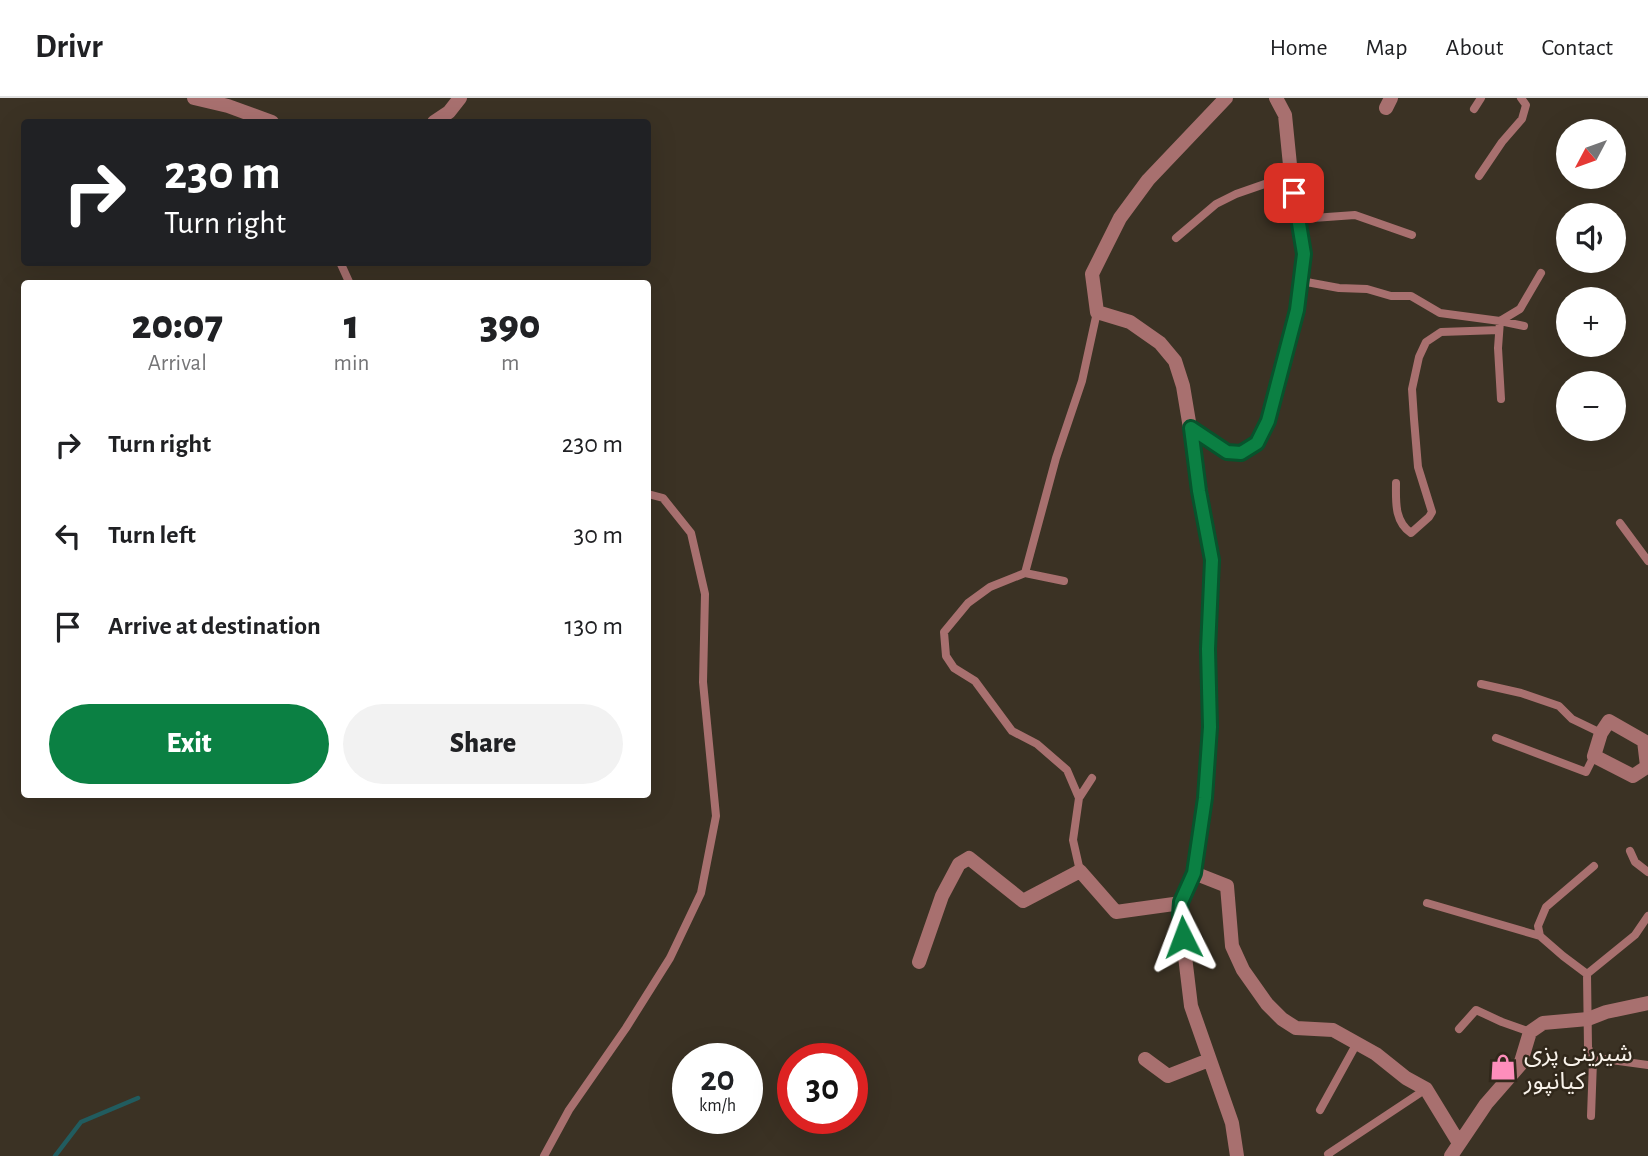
<!DOCTYPE html>
<meta charset="utf-8">
<style>
:root{--surface:#fff;--page:#f2f2f2;--text:#202124;--muted:#757577;--line:#e0e0e0;--accent:#0b8043}
body{margin:0;font-family:"Alegreya Sans","Noto Sans Arabic",sans-serif;background:var(--page);color:var(--text);height:100vh;display:flex;flex-direction:column;font-size:26px;white-space:nowrap}
*{box-sizing:border-box;margin:0}
p{font-size:23px;color:var(--muted)}
.icon{flex:none;width:38px;height:38px;fill:none;stroke:currentColor;stroke-width:2;stroke-linecap:round;stroke-linejoin:round}
.map{position:relative;flex:1;overflow:hidden}
.drawer{position:absolute;left:21px;top:182px;width:630px;height:518px;display:flex;flex-direction:column;background:var(--surface);border-radius:7px;box-shadow:0 7px 28px #0002}
.drawer>*{flex:none}
.banner{position:absolute;left:21px;top:21px;width:630px;height:147px;border-radius:7px;box-shadow:0 7px 28px #0002;background:#202124;color:#fff;overflow:hidden}
.needle{width:46px;rotate:229deg}
.controls{position:absolute;left:1556px;top:21px;display:grid;gap:14px}
.controls a{display:grid;place-items:center;width:70px;height:70px;border-radius:50%;background:var(--surface);box-shadow:0 7px 28px #0002;font-size:35px}
.speed{position:absolute;left:672px;top:945px;display:flex;gap:14px;font-size:35px;font-weight:700;text-align:center}
.speed>*{display:grid;place-content:center;width:91px;height:91px;border-radius:50%;background:var(--surface);box-shadow:0 7px 28px #0002;line-height:1}
.speed small{font-size:18px;font-weight:400}
.speed .limit{border:10px solid #d22;background:#fff;color:#111}
.pin{position:absolute;display:grid;place-items:center;width:60px;height:60px;color:#fff;margin:-30px;border-radius:14px;box-shadow:0 4px 10px #0006}
.me{position:absolute;width:77px;margin:-38px;rotate:357deg;stroke-linejoin:round;filter:drop-shadow(0 0 5px #0008)}
.turn{display:flex;align-items:center;gap:24px;height:147px;padding:0 28px;font-size:32px}
.turn .icon{width:91px;height:91px;stroke-width:2.5}
.turn b{display:block;font-size:49px;line-height:60px}
.eta{display:flex;justify-content:space-evenly;align-items:center;height:119px;text-align:center}
.eta b{font-size:42px;font-weight:800;line-height:49px}
.action{display:flex;gap:14px;margin-top:auto;padding:14px 28px}
.action a{flex:1;height:80px;border-radius:42px;background:var(--accent);color:#fff;font-size:28px;font-weight:800;line-height:80px;text-align:center}
.action a+a{background:var(--page);color:var(--text)}
ul{padding:0;list-style:none}
li{display:flex;align-items:center;gap:21px;height:91px;padding:0 28px}
li div{flex:1}
li b{display:block;font-size:26px}
li em{font-style:normal}
header{display:flex;align-items:center;gap:42px;box-sizing:border-box;height:98px;padding:0 35px;background:var(--surface);border-bottom:2px solid var(--line)}
header strong{font-size:33px}
nav{display:flex;gap:38px;margin-inline-start:auto;font-size:24px}
.map>svg:first-child{display:block}
.lines{fill:none;stroke-linecap:round;stroke-linejoin:round}
.stream{stroke:#215c5f;stroke-width:4.5}
.lane{stroke:#a8706f;stroke-width:8}
.street{stroke:#a8706f;stroke-width:14}
.route-casing{stroke:#07532c;stroke-width:18}
.route{stroke:#0b8043;stroke-width:12}
.labels{text-anchor:middle;stroke-width:5;stroke-linejoin:round;paint-order:stroke}
.poi-label{font-size:24px;fill:#f9f3eb;stroke:#31281b;text-anchor:start}
</style>
<header>
<strong>Drivr</strong>
<nav><a>Home</a><a>Map</a><a>About</a><a>Contact</a></nav>
</header>
<div class="map">
<svg width="1648" height="1058" viewBox="0 0 1648 1058">
<rect width="100%" height="100%" fill="#3b3224"/>
<g class="lines">
<path class="stream" d="M55,1058l26,-34 57,-24"/>
<path class="lane" d="M1474,11l7,-11
M1479,78l23,-34 20,-23 4,-14 -5,-7
M1299,121l56,-4 57,20
M1176,140l40,-34 20,-10 55,-19
M340,164l10,22
M1301,183l38,7 28,1 24,7h20l29,17 60,8 20,-12 21,-36
M1501,301l-3,-51 2,-27 24,5
M1396,385c0,18 -2,38 15,50l18,-16 3,-5 -14,-45 -4,-48 -2,-30 7,-32 7,-15 15,-10 58,-2
M1620,425l28,38
M1025,475l-35,14 -22,16 -24,29 2,24 8,12 21,13 37,50 25,13 30,26 12,28 -6,42 7,31
M1064,483l-39,-8 31,-115 26,-77 15,-69
M1481,586l40,9 38,13 13,13 29,14
M1496,640l90,34 8,-16
M1079,700l13,-20
M1630,753l5,11 13,10
M1427,805l113,33
M1587,876l-24,-18 -23,-20 -2,-10 8,-19 48,-41
M1459,931l17,-19 26,12 28,10
M1593,963l11,-2 44,6
M1320,1012l37,-67
M1591,1018l2,-55 -5,-14 -1,-73 48,-39 13,-19
M544,1058l25,-46 57,-82 44,-70 31,-65 15,-77 -13,-134 2,-88 -14,-61 -28,-35 -15,-4
M1329,1058l-1,-2 98,-65"/>
<path class="street" d="M194,0l34,8 44,16
M1226,0l-78,82 -28,38 -28,56 5,38 33,10 30,21 15,18 8,25 29,174 -4,90 2,77 -5,71 -11,75 -13,30 -1,12 11,91 41,117 5,33
M1386,10l5,-10
M434,24l15,-10 11,-14
M1191,330l36,23 14,2 16,-10 11,-22 29,-111 7,-56 -13,-79 -6,-60 -9,-17
M1647,668l-3,-25 -35,-20 -8,12 -7,23 39,20 15,-10
M1194,775l33,13 5,60 11,24 24,34 15,15 14,9 37,2 43,24 30,24 20,11 33,54
M919,864l23,-66 17,-32 10,-6 54,43 57,-30 36,41 65,-9
M1145,961l23,17 41,-16
M1451,1058l35,-52 34,-39 10,-33 13,-9 45,-4 18,-7 42,-9"/>
</g>
<g class="lines">
<g class="route-casing">
<path id="route" d="M1183,839l-3,-22 1,-13 13,-29 11,-75 5,-71 -2,-78 4,-89 -13,-69 -8,-63 36,24 14,1 16,-10 11,-22 29,-111 7,-56 -10,-61"/>
</g>
<use href="#route" class="route"/>
</g>
<defs>
<g id="shop-bare" transform="scale(2.1)"><path d="M-5-2.5h2.3a2.7 3.5 0 0 1 5.4 0H5L5.5 6h-11ZM-1.5-2.5h3a1.5 2.3 0 0 0-3 0Z" fill="#fe8ebb" stroke="#31281b" stroke-width="2.5" paint-order="stroke"/></g>
</defs>
<g fill-rule="evenodd">
<use href="#shop-bare" x="1503" y="969"/>
</g>
<g class="labels">
<g class="poi-label">
<text x="1524" y="963">شیرینی پزی<tspan x="1524" dy="28">کیانپور</tspan></text>
</g>
</g>
</svg>
<div class="controls">
<a><svg class="needle" viewBox="-14 -14 28 28"><path d="M0-13l5 13h-10z" fill="#e53935"/><path d="M0 13l5-13h-10z" fill="#757577"/></svg></a>
<a><svg class="icon" aria-label="sound" viewBox="0 0 24 24"><path d="M4 9h4l5-4v14l-5-4H4zM17 9q2 3 0 6"/></svg></a>
<a>+</a>
<a>−</a>
</div>
<div class="speed"><div>20<small>km/h</small></div><div class="limit">30</div></div>
<div class="pin" style="left:1294px;top:95px;background:#d93025"><svg class="icon" aria-label="arrive" viewBox="0 0 24 24"><path d="M6 21V4h12l-3 4 3 4H6"/></svg></div>
<svg class="me" style="left:1183px;top:839px" viewBox="-20 -20 40 40"><path d="M0-17L14 15 0 8-14 15z" fill="#0b8043" stroke="#fff" stroke-width="4"/></svg>
<div class="banner">
<div class="turn"><svg class="icon" aria-label="right" viewBox="0 0 24 24"><path d="M7 20v-9h11M14 6l5 5-5 5"/></svg><div><b>230 m</b>Turn right</div></div>
</div>
<section class="drawer">
<div class="eta">
<div><b>20:07</b><p>Arrival</p></div>
<div><b>1</b><p>min</p></div>
<div><b>390</b><p>m</p></div>
</div>
<ul>
<li><svg class="icon" aria-label="right" viewBox="0 0 24 24"><path d="M7 20v-9h11M14 6l5 5-5 5"/></svg><div><b>Turn right</b></div><em>230 m</em></li>
<li><svg class="icon" aria-label="left" viewBox="0 0 24 24"><path d="M17 20v-9H6M10 6l-5 5 5 5"/></svg><div><b>Turn left</b></div><em>30 m</em></li>
<li><svg class="icon" aria-label="arrive" viewBox="0 0 24 24"><path d="M6 21V4h12l-3 4 3 4H6"/></svg><div><b>Arrive at destination</b></div><em>130 m</em></li>
</ul>
<div class="action"><a>Exit</a><a>Share</a></div>
</section>
</div>
